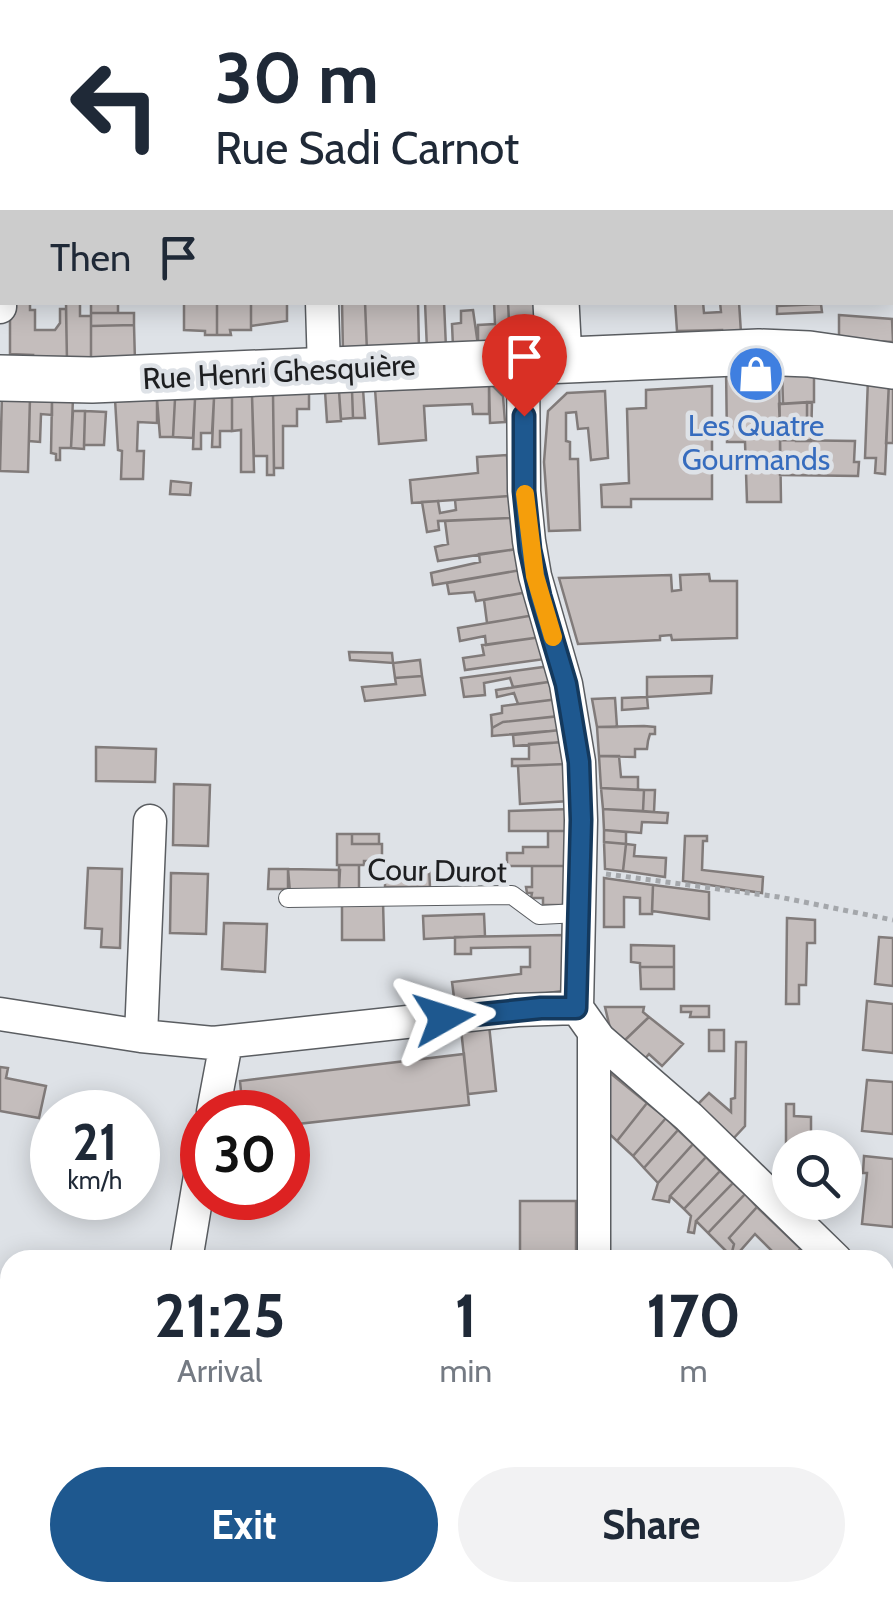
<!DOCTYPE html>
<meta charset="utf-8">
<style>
:root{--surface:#fff;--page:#f2f2f3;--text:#1f2937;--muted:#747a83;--accent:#1e588f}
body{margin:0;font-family:Cabin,sans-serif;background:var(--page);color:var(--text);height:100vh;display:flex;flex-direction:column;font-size:38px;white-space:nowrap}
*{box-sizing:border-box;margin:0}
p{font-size:32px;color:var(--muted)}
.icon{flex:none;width:55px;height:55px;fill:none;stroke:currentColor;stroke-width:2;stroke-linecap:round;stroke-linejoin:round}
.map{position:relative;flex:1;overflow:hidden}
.sheet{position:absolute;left:0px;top:1250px;width:895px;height:352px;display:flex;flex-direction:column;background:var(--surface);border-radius:30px 30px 0 0;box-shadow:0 5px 25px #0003}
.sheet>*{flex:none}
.banner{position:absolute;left:0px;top:0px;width:895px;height:305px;box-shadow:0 5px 25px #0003;background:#fff;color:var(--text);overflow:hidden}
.buttons{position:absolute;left:772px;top:1130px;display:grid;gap:20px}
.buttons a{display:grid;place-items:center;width:90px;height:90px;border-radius:50%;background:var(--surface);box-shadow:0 5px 25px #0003;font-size:50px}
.speed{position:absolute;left:30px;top:1090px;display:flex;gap:20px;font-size:50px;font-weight:700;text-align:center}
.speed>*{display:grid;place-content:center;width:130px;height:130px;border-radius:50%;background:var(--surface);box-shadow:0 5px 25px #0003;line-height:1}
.speed small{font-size:25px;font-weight:400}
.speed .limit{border:15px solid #d22;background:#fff;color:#111}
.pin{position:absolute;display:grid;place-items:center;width:85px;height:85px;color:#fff;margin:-102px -42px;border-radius:50% 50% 50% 0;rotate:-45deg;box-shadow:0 0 10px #0007}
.pin .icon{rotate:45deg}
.me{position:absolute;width:110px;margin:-55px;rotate:84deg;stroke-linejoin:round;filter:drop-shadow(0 0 8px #0008)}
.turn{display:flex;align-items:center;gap:35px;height:210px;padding:0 50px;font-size:45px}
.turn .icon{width:130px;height:130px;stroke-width:2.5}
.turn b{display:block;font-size:70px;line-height:85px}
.then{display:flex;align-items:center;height:95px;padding:0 50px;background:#0003;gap:20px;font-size:38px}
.eta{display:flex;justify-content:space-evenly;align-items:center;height:170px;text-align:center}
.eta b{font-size:60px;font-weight:700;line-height:70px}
.button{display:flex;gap:20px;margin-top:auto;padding:20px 50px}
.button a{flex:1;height:115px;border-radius:60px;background:var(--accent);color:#fff;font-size:40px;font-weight:700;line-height:115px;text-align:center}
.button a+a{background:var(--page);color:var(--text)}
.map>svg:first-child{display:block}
.building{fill:#c4bdbc;stroke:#817b7a;stroke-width:2.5}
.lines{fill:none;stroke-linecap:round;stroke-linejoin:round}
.lane-casing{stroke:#5a5d61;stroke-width:20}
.street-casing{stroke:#5a5d61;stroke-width:35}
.secondary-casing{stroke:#5a5d61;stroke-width:48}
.path{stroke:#a4a7ab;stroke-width:5;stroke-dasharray:5 5;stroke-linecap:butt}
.lane{stroke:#fff;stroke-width:18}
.street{stroke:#fff;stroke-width:32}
.secondary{stroke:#fff;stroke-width:45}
.route-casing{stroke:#14395d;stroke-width:25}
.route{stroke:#1e588f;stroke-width:18}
.slow{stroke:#f59e0b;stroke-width:18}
.labels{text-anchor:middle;stroke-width:9;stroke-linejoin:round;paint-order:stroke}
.street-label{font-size:30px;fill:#1d1e20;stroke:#dee2e7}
.shop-label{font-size:30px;fill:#366cbe;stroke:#dee2e7}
</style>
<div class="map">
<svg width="893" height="1601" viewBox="0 0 893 1601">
<rect width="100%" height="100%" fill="#dee2e7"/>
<path class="building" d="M10,302h20v8h5v20h20l5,-7v-14h6l1,53 -35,-1 1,-6 -23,-1z
M66,302h14v14h11v47l-24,-1z
M91,302h27v11h-27z
M184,302h33v33h-12v-4l-21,-1z
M217,302h34v28h-21l1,5h-14z
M251,302h36v19l-36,5z
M342,302h23l2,50 -24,1z
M365,302h53l1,48 -52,2z
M425,302h19l2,46 -19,2z
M494,302h14l2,40 -32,3v-20l17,-1z
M508,302h27l1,28 -10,11 -16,1z
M675,302h28l1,11 17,-1 -1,-10h19l2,31h-19v-3l-45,1z
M821,304l1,8 -45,2v-8z
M473,310l5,35 -25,2 -1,-23 9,-1v-12z
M91,313h43v12l-43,1z
M839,315l53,4 1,23 -54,-3z
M134,325l1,37 -44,1v-37z
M726,367l53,1 2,134h-34l-2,-60h-18z
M782,369l32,1v32l-31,2z
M868,379l21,3 -4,92 -10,-1 1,-15h-11z
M489,382l14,14 2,26 -15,1z
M489,382v32h-16l-1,-10 -48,2 2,34 -47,4 -4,-55z
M889,382h4v61h-7z
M712,386v113h-81v8h-29l-1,-22 28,-2 -2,-74 19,-1v-18z
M363,389l2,29h-12l-1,-28z
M352,390l1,28 -12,1 -2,-28z
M325,391h14l2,30 -14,1z
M605,391l3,67 -17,2 -3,-32 -10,1 -2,-17 -10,1v28l4,1v17h8l2,71 -31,1 -5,-69 4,-51 19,-18z
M309,392v17h-12v17h-14v42h-9l-1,-74z
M2,394l28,3 -2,75 -28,-1z
M273,394l1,81h-7v-19h-13l-2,-61z
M252,395l2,77h-13v-42l-9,1v-34z
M30,397l22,1v17l-11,-1 -1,28 -11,-1z
M232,397v34h-12v16h-8l2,-49z
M52,398h21l-2,50h-11v12h-4v-6l-5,-1z
M214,398l-2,35h-11v16h-8l2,-50z
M115,399h42v24l-19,-1 -1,29h7l-1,28h-22l1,-28 -4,-1z
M157,399h18l-2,38h-13z
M175,399h20l-2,39 -20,-1z
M807,402h5l-1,39h-15v-12h11z
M807,402v27h-27l-1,-25z
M73,411h12l-1,38 -13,-1z
M85,411l21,1 -2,33h-20z
M780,440l75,1 -1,21h5l-1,14 -78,-1z
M507,455l2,41 -97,7 -2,-23 68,-7 -1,-16z
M171,481l20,2 -1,12 -20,-1z
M509,496l3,22 -74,3 1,9 -12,2 -5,-30 16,-1 2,12 16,-3 -1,-10z
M512,518l5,31 -79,12 -3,-14 13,-3 -3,-23z
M517,549l4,21 -88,15 -2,-12 49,-11 -1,-8z
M521,570l7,22 -52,9 -2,-9 -25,2 -2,-11z
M709,574l1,7h27v57l-65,2 -1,-5 -11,1v4l-82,4 -19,-66 112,-3 1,16 9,-1 -1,-15z
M528,592l7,23 -48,8 -3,-23z
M535,615l7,22 -56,8 -1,-9 -25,5 -2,-13z
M542,637l3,22 -80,11 -2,-12 21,-3 -2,-10z
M349,652l43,1 1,10 -43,-3z
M420,660l2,16 -27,2 -2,-15z
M551,666l4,15 -42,6 -3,-9 -26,5 1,12 -21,2 -3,-19z
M422,676l3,19 -60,6 -3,-14 34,-3 -1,-6z
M712,676l-1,17 -64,4v-20z
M555,681l4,18 -41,5 -4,-11 -17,4 -1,-7z
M647,697l1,11 -26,2v-12z
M615,698l2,29h-20l-5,-28z
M559,699l3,17 -59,6 -11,6 -1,-13 11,-2v-7z
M560,716l1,14 -69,6v-8l11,-6z
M644,726l11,1v7h-5l-2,7 -1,8h-12v8l-36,-1 -2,-29z
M561,730l1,12 -48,4 -1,-11z
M566,742l1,22 -55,2v-7h17v-15z
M96,747l60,2 -1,33 -59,-1z
M599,756h20l2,21h17v13l-37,-2z
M567,764l3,37 -50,3 -2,-38z
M174,784l36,1 -2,61 -35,-1z
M601,788l43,2 -1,21 -40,-2z
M644,790h11l-1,22 -11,-1z
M571,809l-1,22h-61v-20z
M603,809l65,4 -1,10 -25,-1 -1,11 -37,-3z
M604,830l22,2v12l-22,-2z
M548,831h22l-1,35h-62v-13h16v-6h25z
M337,834h15v10h30v17h-18v4h-27z
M352,834h27v10h-27z
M685,836h22v5h-4l-1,29 61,7 -1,16 -79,-12z
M604,842l22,2 -3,27 -18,-2z
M626,844l9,1 -1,11 32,2 -1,19 -42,-6z
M339,865h20v24h-20z
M532,866h34l-3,39h-20v-7h-12l1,-5h-5l-1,-6h6z
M88,868l34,1 -2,79 -19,-1 1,-18 -17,-1z
M429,868l1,19h-45v-18z
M269,869h19v20h-20z
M288,869l52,1 -1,19 -49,3z
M171,873l37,1 -2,60 -36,-1z
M604,878l49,7 -1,29h-12v-16l-16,-1v30h-20z
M653,885l56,7v27l-57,-8z
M342,901h41l1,39h-42z
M484,914l1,22 -61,3 -1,-23z
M787,918l28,2v23h-8l-1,42h-7v19h-13z
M224,923l43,1 -2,48 -43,-3z
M565,935l-2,56 -108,14 -3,-23 69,-8v-7h9v-20l-59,1v6h-16v-17z
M879,937l14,1v48l-18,-2z
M631,945l43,1v21h-34v-4l-9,-1z
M640,967h34v22h-33z
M867,1001l26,3v49l-30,-3z
M681,1006h28v11h-19l1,-5h-10z
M605,1007h39l-1,5 6,5 -25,24 -14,-13z
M649,1017l34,27 -21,22 -13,-12 -6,7 -19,-20z
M489,1025l7,66 -28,3 -7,-65z
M709,1030h15v21h-15z
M736,1042h10l-1,84 -13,14 -36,-34 13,-13 22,19v-13l4,-1z
M464,1054l5,51 -181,20v-13h-45l-3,-31z
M0,1067l8,1 -2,10 40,8 -7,32 -39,-7z
M604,1068l43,35 -30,38 -13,-12z
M867,1080l26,2v52l-31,-3z
M647,1103l19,15 -33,38 -16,-15z
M786,1104h8v12l17,1v31h-21v18h-4z
M666,1118l12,12 -34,38 -11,-12z
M678,1130l15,14 -35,39 -14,-15z
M693,1144l13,13 -36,39 -1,6 -16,-3 5,-16z
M864,1156l29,3v68l-31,-3 5,-51h-4z
M706,1157l14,14 -36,38 -14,-13z
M720,1171l13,12 -37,38 -2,12 -6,-1 3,-16 -7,-7z
M733,1183l12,11 -37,39 -12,-12z
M745,1194l12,13 -28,31 5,6 -3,12 -23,-23z
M520,1201h56v59h-56z
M757,1207l43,41 -4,12h-19v-4l-22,-22 -14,16 4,4 -1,6h-14l4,-16 -5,-6z
M885,1324l8,4v53l-8,-4z
M885,1485l8,3v33l-8,23z
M0,1575l10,2v15l22,5 -1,4h-31z
M530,1592h175l-3,9h-175z"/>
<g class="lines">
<g class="lane-casing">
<path id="lane" d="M288,898l224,-3 27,20 40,-2"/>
</g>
<g class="street-casing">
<path id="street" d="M0,137l2,8
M322,302l2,68
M0,307l2,-88
M523,361l1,130 5,50 6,35 31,108 13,78 2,58 -4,188
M577,1008l22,31 90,78 147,143
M0,1014l141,22 72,7 304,-33 60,-2
M594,1034v226
M141,1036l9,-215
M213,1112l13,-69
M186,1260l16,-96
M885,1301l8,5
M125,1601l2,-9"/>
</g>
<g class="secondary-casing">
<path id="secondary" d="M543,0v2
M556,302l3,57
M0,378l92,2 667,-28 50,2 84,12"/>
</g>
<path class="path" d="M606,874l173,23 114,23
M715,1599v2"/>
<use href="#lane" class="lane"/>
<use href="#street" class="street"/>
<use href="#secondary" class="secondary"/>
</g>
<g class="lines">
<g class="route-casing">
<path id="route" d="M444,1018l97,-10h35l5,-188 -2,-58 -13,-78 -26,-88 -10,-46 -6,-59v-75"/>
</g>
<use href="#route" class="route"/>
<path class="slow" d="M525,494l10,82 18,61"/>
</g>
<defs>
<g id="shop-disc" transform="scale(2.875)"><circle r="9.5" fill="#3f7fe0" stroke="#dee2e7"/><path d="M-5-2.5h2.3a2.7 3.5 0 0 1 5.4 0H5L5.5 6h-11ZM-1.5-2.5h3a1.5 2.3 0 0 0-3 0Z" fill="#fff"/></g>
</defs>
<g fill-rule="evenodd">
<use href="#shop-disc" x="756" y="374"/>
</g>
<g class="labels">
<g class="street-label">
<text transform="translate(279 372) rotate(-3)" y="10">Rue Henri Ghesquière</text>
<text transform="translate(437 871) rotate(1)" y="10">Cour Durot</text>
</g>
<g class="shop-label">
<text x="756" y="436">Les Quatre<tspan x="756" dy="34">Gourmands</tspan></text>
</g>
</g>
</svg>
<div class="buttons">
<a><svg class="icon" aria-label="search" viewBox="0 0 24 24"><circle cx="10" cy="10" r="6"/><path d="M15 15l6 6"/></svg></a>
</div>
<div class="speed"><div>21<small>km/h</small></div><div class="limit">30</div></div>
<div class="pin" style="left:524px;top:416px;background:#d93025"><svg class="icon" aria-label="arrive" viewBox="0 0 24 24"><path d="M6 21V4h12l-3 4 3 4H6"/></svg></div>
<svg class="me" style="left:444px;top:1018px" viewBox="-20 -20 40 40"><path d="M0-17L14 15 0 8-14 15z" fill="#1e588f" stroke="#fff" stroke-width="4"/></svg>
<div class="banner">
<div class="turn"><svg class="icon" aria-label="left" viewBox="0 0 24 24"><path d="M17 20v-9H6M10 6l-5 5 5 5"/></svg><div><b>30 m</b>Rue Sadi Carnot</div></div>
<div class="then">Then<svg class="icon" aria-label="arrive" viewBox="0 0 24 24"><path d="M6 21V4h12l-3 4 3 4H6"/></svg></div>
</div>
<section class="sheet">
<div class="eta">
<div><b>21:25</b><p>Arrival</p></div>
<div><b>1</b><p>min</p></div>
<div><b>170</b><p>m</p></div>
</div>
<div class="button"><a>Exit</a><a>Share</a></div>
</section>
</div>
